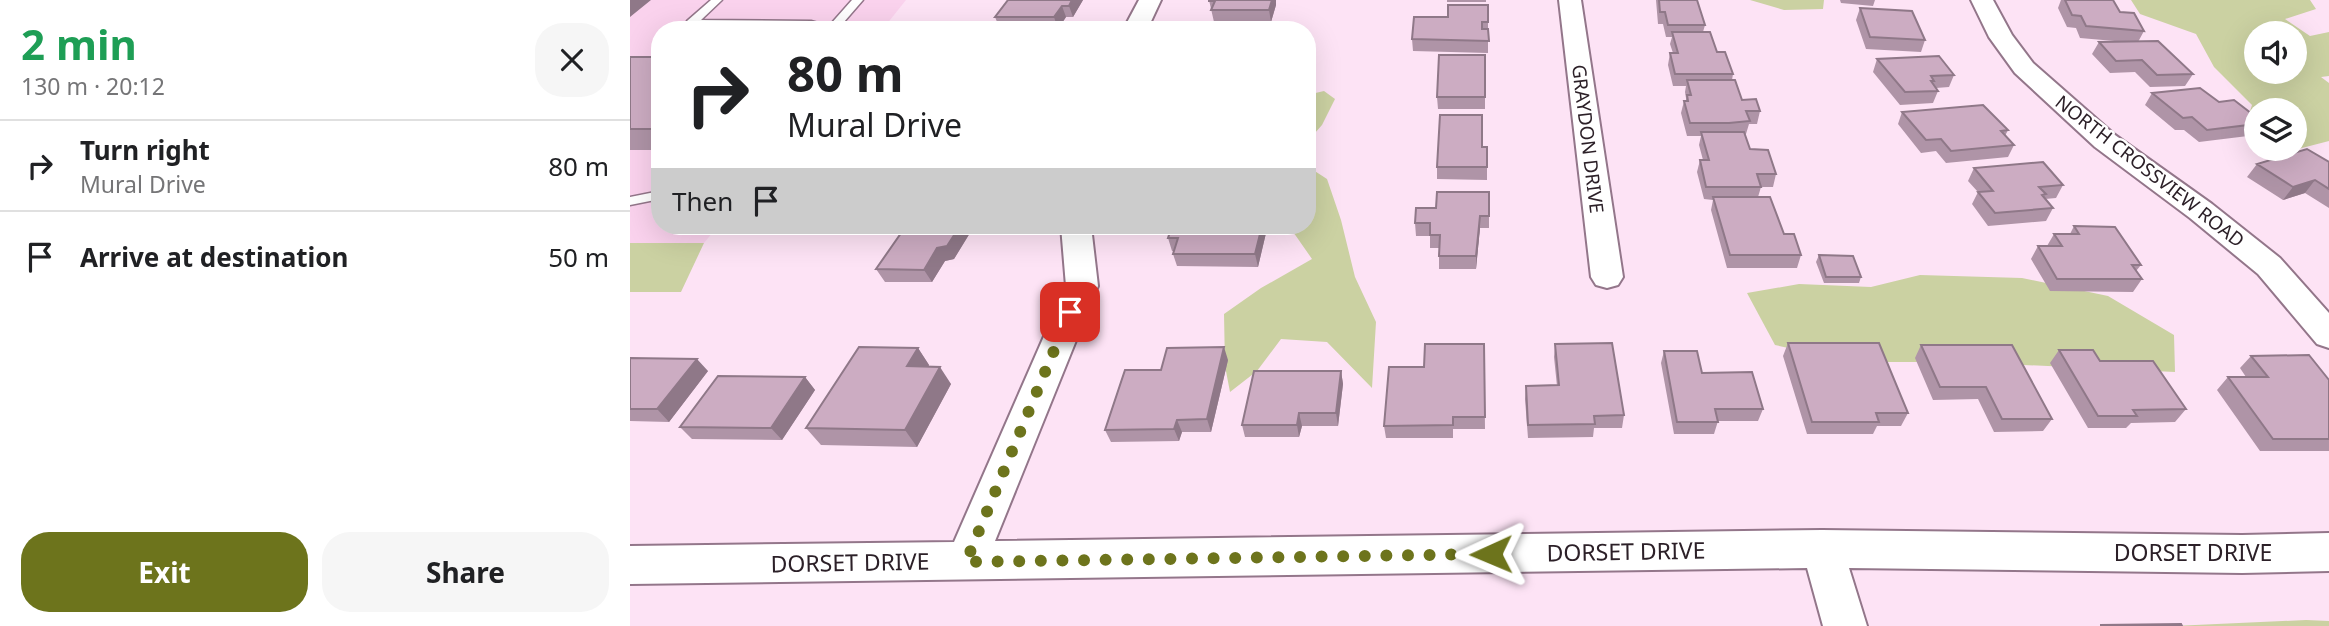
<!DOCTYPE html>
<meta charset="utf-8">
<style>
:root{--surface:#fff;--page:#f6f6f6;--text:#202124;--muted:#757577;--line:#e0e0e0;--accent:#6d741c}
body{margin:0;font-family:"Noto Sans",sans-serif;background:var(--page);color:var(--text);height:100vh;display:flex;flex-direction:column;font-size:26px;white-space:nowrap}
*{box-sizing:border-box;margin:0}
p{font-size:23px;color:var(--muted)}
.icon{flex:none;width:38px;height:38px;fill:none;stroke:currentColor;stroke-width:2;stroke-linecap:round;stroke-linejoin:round}
.map{position:relative;flex:1;overflow:hidden}
.drawer{display:flex;flex-direction:column;background:var(--surface);width:630px}
.drawer>*{flex:none}
.hud{position:absolute;left:21px;top:21px;width:665px;height:214px;border-radius:28px;box-shadow:0 7px 28px #0002;background:#fff;color:var(--text);overflow:hidden}
.buttons{position:absolute;left:1614px;top:21px;display:grid;gap:14px}
.buttons a{display:grid;place-items:center;width:63px;height:63px;border-radius:50%;background:var(--surface);box-shadow:0 7px 28px #0002;font-size:35px}
.pin{position:absolute;display:grid;place-items:center;width:60px;height:60px;color:#fff;margin:-30px;border-radius:14px;box-shadow:0 4px 10px #0006}
.me{position:absolute;width:77px;margin:-38px;rotate:269deg;stroke-linejoin:round;filter:drop-shadow(0 0 5px #0008)}
.turn{display:flex;align-items:center;gap:24px;height:147px;padding:0 21px;font-size:32px}
.turn .icon{width:91px;height:91px;stroke-width:2.5}
.turn b{display:block;font-size:49px;line-height:60px}
.then{display:flex;align-items:center;height:66px;padding:0 21px;background:#0003;gap:14px;font-size:26px}
.round{display:grid;place-items:center;flex:none;width:74px;height:74px;border-radius:28px;background:var(--page)}
.summary{display:flex;align-items:center;justify-content:space-between;height:119px;padding:0 21px}
h1{font-size:42px;font-weight:700;line-height:52px;color:#1e9e55}
.primary-button{display:flex;gap:14px;margin-top:auto;padding:14px 21px}
.primary-button a{flex:1;height:80px;border-radius:28px;background:var(--accent);color:#fff;font-size:28px;font-weight:700;line-height:80px;text-align:center}
.primary-button a+a{background:var(--page);color:var(--text)}
ul{padding:0;list-style:none}
li{display:flex;align-items:center;gap:21px;height:91px;padding:0 21px;border-top:2px solid var(--line)}
li div{flex:1}
li b{display:block;font-size:26px}
li em{font-style:normal}
main{display:flex;flex:1;min-height:0}
.map>svg:first-child{display:block}
.built{fill:#fad2ed}
.green{fill:#cbd1a2;fill-rule:evenodd}
.lines{fill:none;stroke-linecap:round;stroke-linejoin:round}
.lane-casing{stroke:#93768a;stroke-width:3}
.street-casing{stroke:#93768a;stroke-width:4}
.lane{fill:#fff;fill-rule:evenodd}
.street{fill:#fff;fill-rule:evenodd}
.wall{fill:#af94a7}
.shaded-wall{fill:#8f7888}
.building{fill:#ccacc2;stroke:#8f7888;stroke-width:2}
.route{stroke:#6d741c;stroke-width:12;stroke-dasharray:0 21.6}
.labels{text-anchor:middle;stroke-width:5;stroke-linejoin:round;paint-order:stroke}
.street-label{font-size:19px;fill:#2c2028;stroke:#fff}
.near-street-label{font-size:23px;fill:#2c2028;stroke:#fff}
</style>
<main>
<section class="drawer">
<div class="summary"><div><h1>2 min</h1><p>130 m · 20:12</p></div><a class="round"><svg class="icon" aria-label="close" viewBox="0 0 24 24"><path d="M6 6l12 12M18 6L6 18"/></svg></a></div>
<ul>
<li><svg class="icon" aria-label="right" viewBox="0 0 24 24"><path d="M7 20v-9h11M14 6l5 5-5 5"/></svg><div><b>Turn right</b><p>Mural Drive</p></div><em>80 m</em></li>
<li><svg class="icon" aria-label="arrive" viewBox="0 0 24 24"><path d="M6 21V4h12l-3 4 3 4H6"/></svg><div><b>Arrive at destination</b></div><em>50 m</em></li>
</ul>
<div class="primary-button"><a>Exit</a><a>Share</a></div>
</section>
<div class="map">
<svg width="1699" height="626" viewBox="0 0 1699 626">
<rect width="100%" height="100%" fill="#fde3f5"/>
<path class="built" d="M0,0h276l-24,30h-222v196h58l-14,17h-74z"/>
<path class="green" d="M1120,0h74l-1,9 -39,1z
M1501,0h179l6,9 -31,10 25,17 19,-4v44l-8,1 8,6v58l-31,8 -4,-2v-37h-38v18l-10,-5 6,-18 -38,-38 -18,-33 -56,-20zM1626,33h38v39h-38z
M694,91l11,8 -13,26 -15,17v-47z
M677,166l20,13 14,41 14,57 21,45 -4,66 -45,-46 -46,-3 -24,32 -27,21 -5,-26 -1,-52 37,-26 51,-29 -23,-33h18z
M0,243h74l-23,49h-51z
M1290,275l102,3 86,18 66,39 1,37 -214,-10h-108l-78,-17 -28,-52 52,-9 72,3z
M1676,620l23,1v5h-156z"/>
<g class="lines">
<g class="lane-casing">
<path id="lane" d="M81,0h11l-21,20 110,1 18,5 23,-26h11l-26,30 -150,-5v-4z
M30,191v8l-30,6v-8z"/>
</g>
<g class="street-casing">
<path id="street" d="M509,0h22l-14,30h-24z
M929,0h22l42,277 -5,8 -11,3 -11,-3 -5,-8z
M1341,0h22l19,35 21,28 82,72 97,69 68,54 49,55v35l-12,-4 -59,-70 -68,-56 -95,-71 -80,-74 -26,-36z
M431,226h30l7,60 -103,255 827,-11 420,5 87,-2v38l-87,2 -393,-5 18,58h-44l-16,-58 -1177,16v-38l324,-4 112,-256z"/>
</g>
<use href="#lane" class="lane"/>
<use href="#street" class="street"/>
</g>
<path class="wall" d="M378,0h75l-10,17h-7l-8,12h-58l-5,-12z
M579,0h67v5l-5,17h-57z
M817,0h39v2h-39z
M1026,0h41l8,25 -2,7 30,42 -1,6 10,20 18,11 -3,13h-8l-3,10h-1l5,15 26,25 -3,13h-12l-3,10 26,37 17,21 -4,13h-70l-16,-58 2,-10 -9,-1 -7,-27 3,-12h3l-4,-15 2,-9h-14l-6,-23 3,-12h2v-3l-1,-6 1,-6h-13l-5,-21 2,-12h3l-3,-9 2,-7h-6l-3,-13h-5z
M1210,0h35l-2,6 -32,-3z
M1431,0h50l9,12 24,19 -6,11 55,32 -8,12 -35,1 -15,-15 -25,1 -18,-19 7,-12h27l-46,-4 -4,-10 -9,-1 -9,-19z
M858,5v48l-75,-2 -1,-12z
M1230,8l65,32 -4,12 -55,-3 -10,-29z
M855,55v54h-47l-1,-12z
M0,57h30v93h-30z
M1247,59l77,16 -5,12 -13,1 2,3 -5,12 -33,2 -27,-33z
M1522,93l67,9 37,15v18l-57,7 -15,-12h-9l-30,-25z
M1272,112l106,18 -3,6 9,9 -6,12 -62,6 -10,-12 -15,2 -23,-29z
M852,147h5v33l-50,-1v-12z
M1699,162v46l-24,-15 -22,7 -36,-23 10,-13z
M1344,168l89,17 -7,13 -11,1 8,9 -7,13 -58,5 -16,-22 6,-12 -10,-11z
M859,192v36h-9l-4,41h-37v-21h-9v-12h-14l-1,-13 21,-15z
M1444,226l67,39 -5,6 6,8 -9,13 -83,-1 -19,-32 7,-13h9l7,-12h16z
M343,228l-19,31 -9,2 -13,21h-47l-9,-13z
M636,233l-8,34 -81,-1 -4,-12 1,-3h-2l-4,-13z
M1189,255l42,22 -2,6h-35l-8,-21z
M1158,343l120,70 -7,13h-24l-4,8h-66l-24,-78z
M854,344l1,85h-32v9h-67l-2,-12 40,-59z
M925,344l69,71 -2,13h-28l-1,9 -65,1 -3,-39 1,-13h31l-3,-29z
M1291,345l131,74 -9,12 -49,1 -16,-33 -45,1 -18,-42z
M288,348l11,17 -1,2 23,17 -34,63 -96,-2 -15,-17z
M1429,350l41,11 86,48 -11,13 -44,1 -5,5h-38l-38,-65z
M1034,351l99,58 -5,12h-40l-4,13h-40l-13,-71z
M1621,356l78,24v71h-69l-43,-61 11,-13h18l-6,-9z
M0,358l78,13 -39,51 -39,-1z
M598,360l-17,72h-29l-3,9 -68,1 -6,-12z
M711,371l2,13 -5,42h-36l-3,11h-54l-3,-12z
M175,377l10,13 -33,50 -90,-1 -12,-12z"/>
<path class="shaded-wall" d="M0,0h21l-21,17z
M442,0h11l-10,17 -4,-11z
M642,0h4v5l-5,17 -2,-12z
M432,6l4,11 -8,12 -4,-12z
M1685,180l-10,13 -22,7 10,-13z
M850,216v12l-4,41v-13z
M330,226h12l1,2 -19,31 -9,2 -13,21 -8,-12 13,-22z
M632,226h2l2,7 -8,34 -3,-13z
M594,347l4,13 -17,72 -4,-13z
M288,348l11,17 -10,19 -12,-18z
M67,359l11,12 -39,51 -12,-13z
M310,367l11,17 -34,63 -12,-17z
M711,371l2,13 -5,42 -2,-13z
M175,377l10,13 -33,50 -11,-12z
M669,413l3,13 -3,11 -2,-12z
M547,420l5,12 -3,9 -5,-12z"/>
<path class="building" d="M378,0h64l-3,6h-7l-8,11h-59z
M579,0h63l-3,10h-58l4,-9h-6z
M1029,0h38l8,25h-37l-3,-13h-5z
M1435,0h48l7,12 14,1 10,18 -58,-5 -5,-10 -9,-1z
M818,5h40v17h-6v7h6l1,12 -77,-2 2,-22h34z
M1230,8l52,3 13,29 -55,-3z
M568,26h47l-1,4h-47z
M1042,32h38l7,20h8l8,22h-58l-5,-21h8z
M1528,41l35,33 -36,1 -15,-15 -26,1 -17,-19z
M809,55h46v42h-48z
M1309,56l15,19 -23,1 3,5h-3l7,10 -33,1 -28,-33z
M0,57h30v72h-30z
M1057,80h48l7,20 14,-1 4,12h-14l4,10 -21,2h-39l-6,-22h4l-1,-6h4z
M1570,88l19,14 15,-2 22,17v7l-49,6 -15,-13 -9,1 -31,-25z
M1353,105l25,25 -7,1 13,14 -63,6 -10,-12 -15,1 -24,-28z
M810,115h42v32h5v20h-50z
M1071,132h43l6,17 18,1 8,24h-19l4,13h-55l-6,-27h9z
M1677,149l22,13v27l-14,-9 -22,7 -36,-23z
M1413,162l20,23 -24,2 7,7 -4,1 11,13 -58,5 -17,-21 15,-1 -19,-23z
M807,192h52v24h-9l-4,40h-37l1,-21h-10v-12h-15l1,-15h20z
M1083,197h57l14,37h10l7,21h-71z
M276,226h54l-13,20 -10,2 -13,22 -48,-1z
M542,226h90l-7,28h-82l5,-16h-10z
M1444,226l41,1 26,38h-9l10,14h-85l-19,-33h24l-8,-12h25z
M1189,255l34,1 8,21h-35z
M982,343l12,72 -30,1 1,8 -67,1 -2,-39 33,-1 -4,-41z
M1158,343h91l29,70h-32l3,9h-67z
M795,344h59l1,73h-32v8l-69,1 5,-59h35z
M1291,345h91l40,74h-50l-16,-32h-46z
M229,347l59,1 -11,18 33,1 -35,63 -99,-2z
M594,347l-17,72 -30,1 -3,9 -69,1 20,-60h36l6,-22z
M1429,350h34l7,11h53l33,48 -53,1 4,6h-39z
M1034,351h33l5,22 50,-1 11,37h-48l3,13h-41z
M1679,355l20,25v59h-56l-45,-62h40l-17,-21z
M0,358l67,1 -40,50h-27z
M624,371h87l-5,42h-37l-2,12h-55z
M88,376l87,1 -34,51 -91,-1z
M1551,624l1,2 -82,-1z"/>
<g class="lines">
<path class="route" d="M440,312l-104,250 525,-8"/>
</g>
<g class="labels">
<g class="street-label">
<text transform="translate(958 139) rotate(83)" y="7">GRAYDON DRIVE</text>
<text transform="translate(1520 171) rotate(38)" y="7">NORTH CROSSVIEW ROAD</text>
</g>
<g class="near-street-label">
<text transform="translate(996 552) rotate(-1)" y="8">DORSET DRIVE</text>
<text x="1563" y="561">DORSET DRIVE</text>
<text transform="translate(220 563) rotate(-1)" y="8">DORSET DRIVE</text>
</g>
</g>
</svg>
<div class="buttons">
<a><svg class="icon" aria-label="sound" viewBox="0 0 24 24"><path d="M4 9h4l5-4v14l-5-4H4zM17 9q2 3 0 6"/></svg></a>
<a><svg class="icon" aria-label="layers" viewBox="0 0 24 24"><path d="M12 4l9 5-9 5-9-5zM3 14l9 5 9-5"/></svg></a>
</div>
<div class="pin" style="left:440px;top:312px;background:#d93025"><svg class="icon" aria-label="arrive" viewBox="0 0 24 24"><path d="M6 21V4h12l-3 4 3 4H6"/></svg></div>
<svg class="me" style="left:861px;top:554px" viewBox="-20 -20 40 40"><path d="M0-17L14 15 0 8-14 15z" fill="#6d741c" stroke="#fff" stroke-width="4"/></svg>
<div class="hud">
<div class="turn"><svg class="icon" aria-label="right" viewBox="0 0 24 24"><path d="M7 20v-9h11M14 6l5 5-5 5"/></svg><div><b>80 m</b>Mural Drive</div></div>
<div class="then">Then<svg class="icon" aria-label="arrive" viewBox="0 0 24 24"><path d="M6 21V4h12l-3 4 3 4H6"/></svg></div>
</div>
</div>
</main>
